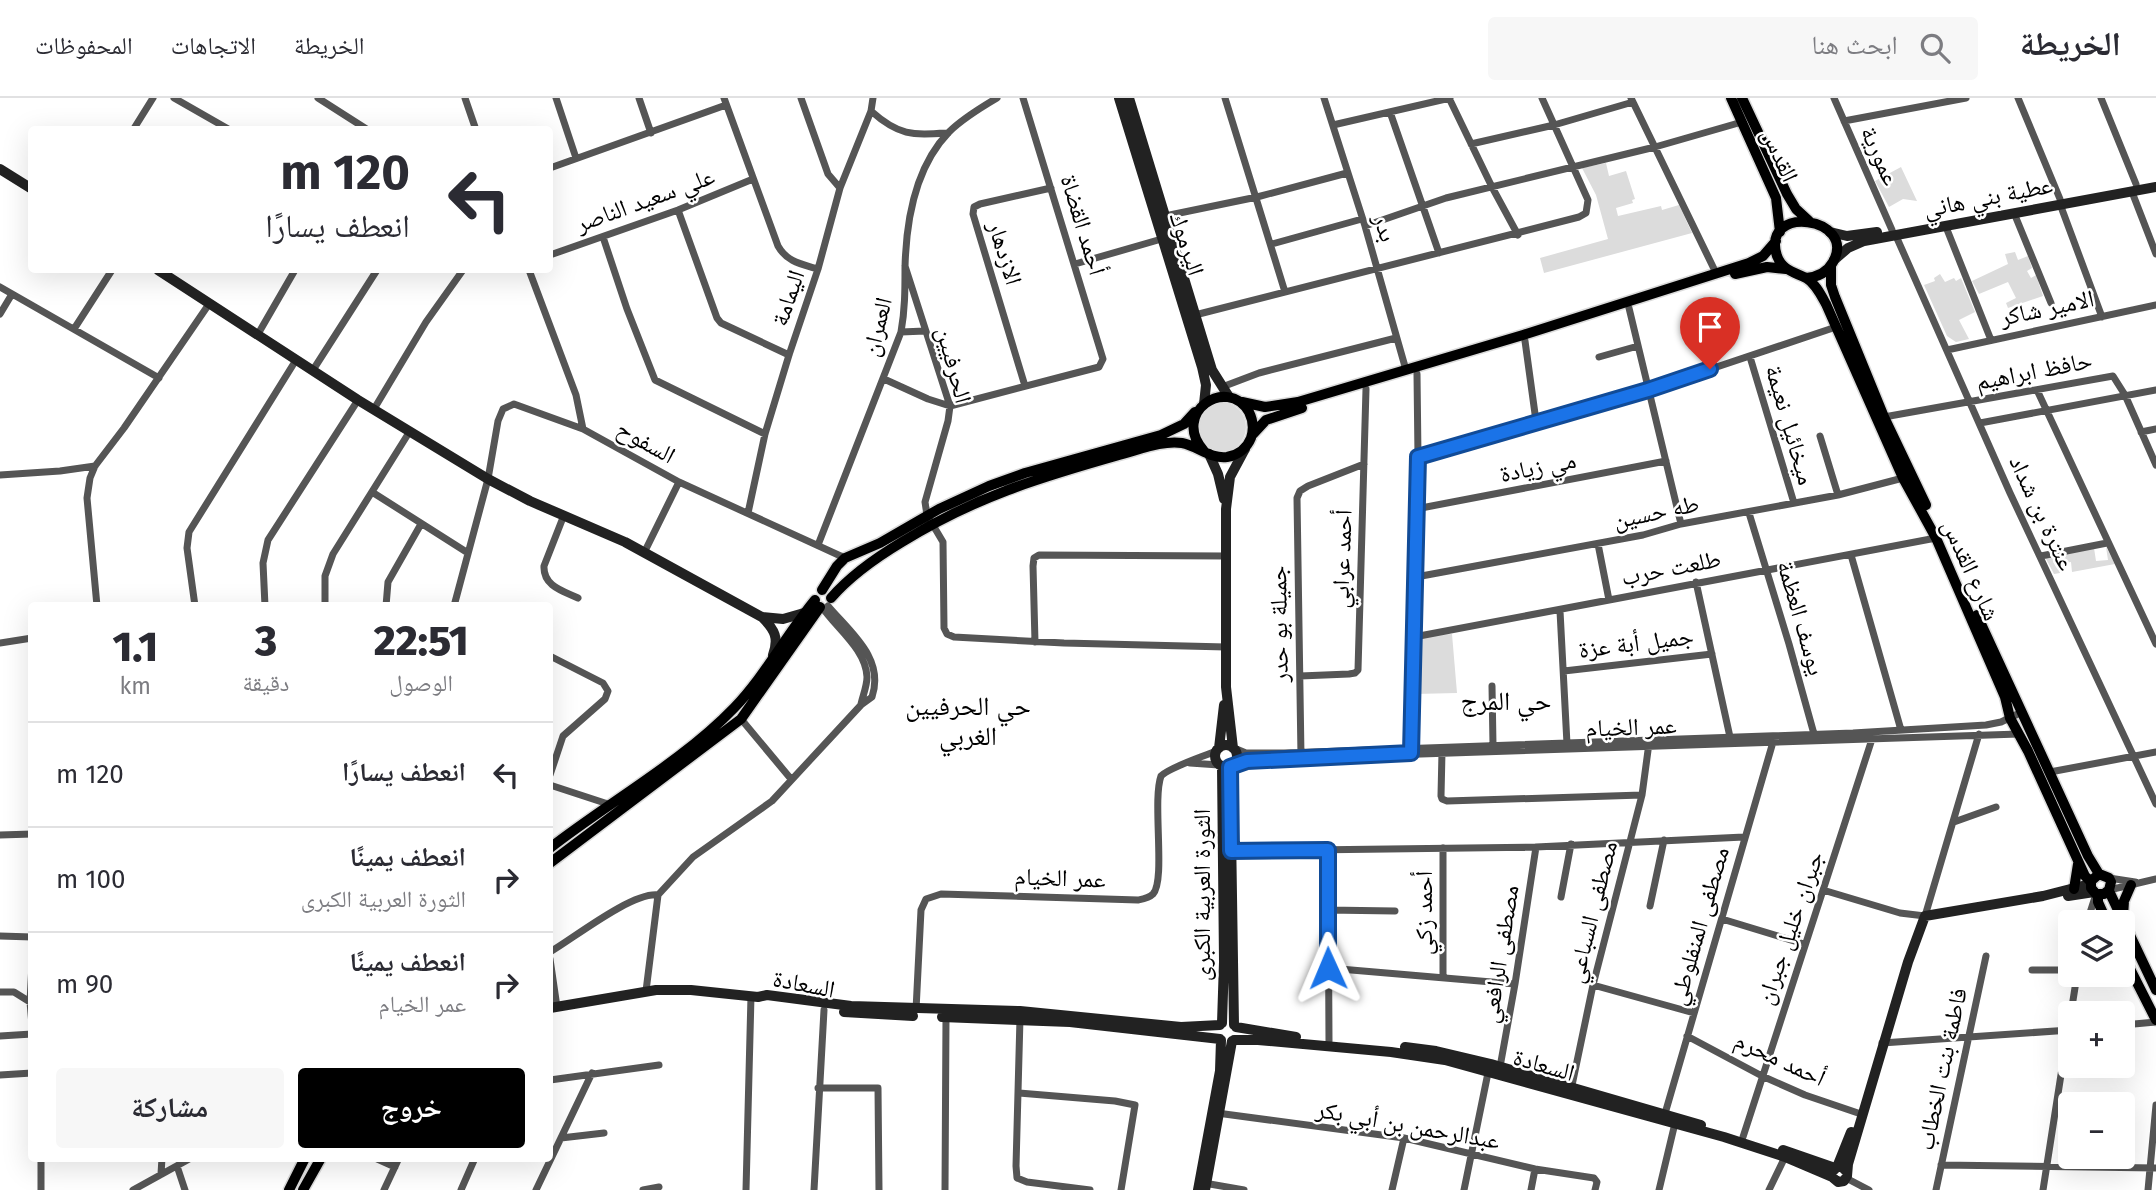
<!DOCTYPE html>
<html lang="ar">
<meta charset="utf-8">
<style>
:root{--surface:#fff;--page:#f7f7f7;--text:#2b2b33;--muted:#7c7c81;--line:#e1e1e2;--accent:#000}
body{margin:0;font-family:"Fira Sans","Noto Naskh Arabic",sans-serif;background:var(--page);color:var(--text);direction:rtl;height:100vh;display:flex;flex-direction:column;font-size:26px;white-space:nowrap}
*{box-sizing:border-box;margin:0}
p{font-size:23px;color:var(--muted)}
.icon{flex:none;width:38px;height:38px;fill:none;stroke:currentColor;stroke-width:2;stroke-linecap:round;stroke-linejoin:round}
.map{position:relative;flex:1;overflow:hidden;direction:ltr}
.panel{position:absolute;left:28px;top:504px;width:525px;height:560px;display:flex;flex-direction:column;background:var(--surface);border-radius:7px;box-shadow:0 7px 28px #0002;direction:rtl}
.panel>*{flex:none}
.top-card{position:absolute;left:28px;top:28px;width:525px;height:147px;border-radius:7px;box-shadow:0 7px 28px #0002;direction:rtl;background:#fff;color:var(--text);overflow:hidden}
.fabs{position:absolute;left:2058px;top:812px;display:grid;gap:14px}
.fabs a{display:grid;place-items:center;width:77px;height:77px;border-radius:7px;background:var(--surface);box-shadow:0 7px 28px #0002;font-size:35px}
.pin{position:absolute;display:grid;place-items:center;width:60px;height:60px;color:#fff;margin:-72px -30px;border-radius:50% 50% 50% 0;rotate:-45deg;box-shadow:0 0 7px #0007}
.pin .icon{rotate:45deg}
.me{position:absolute;width:77px;margin:-38px;rotate:359deg;stroke-linejoin:round;filter:drop-shadow(0 0 5px #0008)}
.turn{display:flex;align-items:center;gap:24px;height:147px;padding:0 28px;font-size:32px}
.turn .icon{width:91px;height:91px;stroke-width:2.5}
.turn b{display:block;font-size:49px;line-height:60px}
.eta{display:flex;justify-content:space-evenly;align-items:center;height:119px;text-align:center}
.eta b{font-size:42px;font-weight:800;line-height:49px}
.primary-button{display:flex;gap:14px;margin-top:auto;padding:14px 28px}
.primary-button a{flex:1;height:80px;border-radius:7px;background:var(--accent);color:#fff;font-size:28px;font-weight:800;line-height:80px;text-align:center}
.primary-button a+a{background:var(--page);color:var(--text)}
ul{padding:0;list-style:none}
li{display:flex;align-items:center;gap:21px;height:105px;padding:0 28px;border-top:2px solid var(--line)}
li div{flex:1}
li b{display:block;font-size:26px}
li em{font-style:normal}
header{display:flex;align-items:center;gap:42px;box-sizing:border-box;height:98px;padding:0 35px;background:var(--surface);border-bottom:2px solid var(--line)}
header strong{font-size:33px}
nav{display:flex;gap:38px;margin-inline-start:auto;font-size:24px}
.search{width:490px;height:63px;background:var(--page);display:flex;align-items:center;gap:18px;box-sizing:border-box;padding:0 24px;border-radius:7px;color:var(--muted);font-size:26px}
.map>svg:first-child{display:block}
.green{fill:#dcdcdc}
.lines{fill:none;stroke-linecap:round;stroke-linejoin:round}
.primary-casing{stroke:#dbdbdb;stroke-width:13}
.street{stroke:#555;stroke-width:7}
.secondary{stroke:#222;stroke-width:10}
.primary{stroke:#000;stroke-width:10}
.route-casing{stroke:#114b97;stroke-width:18}
.route{stroke:#1a73e8;stroke-width:12}
.labels{text-anchor:middle;stroke-width:5;stroke-linejoin:round;paint-order:stroke}
.street-label{font-size:24px;fill:#000;stroke:#fff}
.neighbourhood-label{font-size:26px;fill:#000;stroke:#fff}
</style>
<header>
<strong>الخريطة</strong>
<div class="search"><svg class="icon" aria-label="search" viewBox="0 0 24 24"><circle cx="10" cy="10" r="6"/><path d="M15 15l6 6"/></svg>ابحث هنا</div>
<nav><a>الخريطة</a><a>الاتجاهات</a><a>المحفوظات</a></nav>
</header>
<div class="map">
<svg width="2156" height="1092" viewBox="0 0 2156 1092">
<rect width="100%" height="100%" fill="#fff"/>
<path class="green" d="M1606,65l3,13 17,-5 9,28 -3,1 1,3 -17,5 2,8 43,-10 1,4 17,-5 13,28 -148,40 -4,-15 68,-19 -12,-44 -14,-27z
M1901,69l16,34 -14,-2 -14,8 -14,-26z
M2015,154l3,8 10,-4 4,12 -5,3 4,7 5,-3 7,21 -35,12 -2,-5 10,-5 -8,-16 -29,12 -7,-13 36,-17 -3,-10z
M1940,176l5,8 9,-4 2,3 5,-3 14,34 -16,8 10,19 -13,3 -9,-6 -23,-51 11,-4 -1,-3z
M1196 329a25 25 0 1 1 50 0a25 25 0 1 1-50 0Z
M2106,449l9,17 -43,8 -1,-10 -14,2 3,9 -6,1 -9,-17 49,-9 2,13 12,-1z
M1452,536l5,59 -42,1c0,-13 -4,-50 8,-56 7,-5 21,-3 29,-4z"/>
<g class="lines">
<g class="primary-casing">
<path id="primary" d="M1731,0l45,100 4,34
M1742,0l45,96 9,15 13,12
M1831,167v20l4,12 49,120 42,88
M1735,176l32,-7 19,2
M1806,180c12,-1 21,-5 27,-16 25,-45 -73,-59 -56,-6 5,14 17,16 29,22 9,5 15,17 20,26l77,174 33,60 69,159 5,21 18,33 57,125 6,6
M1242,304l23,5 33,-5 225,-67 226,-72 14,-7 13,-15
M1253,336l13,-14 36,-12
M822,492l15,-24 8,-8 35,-15 59,-34 50,-23 36,-13 136,-38 23,-11 11,-12
M831,500c20,-23 46,-41 71,-56 73,-45 136,-64 217,-87 20,-5 43,-15 63,-12 16,3 28,16 45,14 11,-2 20,-9 24,-19 3,-9 2,-18 -2,-26 -22,-37 -79,1 -45,39
M1977,517l111,241 11,18 10,4 2,4 -2,8 -5,4h-8l-5,-6v-7l8,-7
M550,750c59,-46 133,-87 184,-140 31,-32 52,-73 81,-108
M550,765l191,-144 79,-112
M2074,791l4,-25
M2109,793l47,99
M2098,796v8l9,20
M2123,819l1,-16 7,-16
M2123,857l33,65
M289,1092l16,-32
M303,1092l18,-32"/>
</g>
<path class="street" d="M174,0l56,32
M318,0l50,32
M465,0l11,32
M556,0l20,60
M639,0l12,35
M724,0l54,148c9,16 23,18 40,23
M801,0l27,76 12,14
M1225,0l60,194
M1324,0l41,128 41,144
M1449,0l43,89 26,48
M1631,0l85,175
M1834,0l58,132
M2018,0l42,101
M2101,0l35,86
M871,13c28,25 41,24 77,22
M1390,14l49,141
M1844,23l122,-23
M1333,27l117,-27
M133,32l20,-32
M1471,46l83,-19 79,-23
M550,70l176,-63
M2132,94l24,62
M2060,106l42,113
M678,112l39,108 4,5 68,32
M2014,115l37,90
M1165,118l92,-19 90,-24
M1365,128l81,-28 209,-51 87,-25
M1946,129l45,113
M1896,138l114,257 146,311
M603,139l24,72 28,71 110,54
M1272,146l90,-25
M550,157l128,-45 75,-31
M1075,166l90,-26
M905,168l45,140 -2,15 -23,81 2,13 16,27 1,86 3,6 7,3 110,6 162,4
M529,172l47,125 7,34 96,53 166,76
M0,189l159,91
M1629,210l52,216
M0,216l12,-20
M1195,217l384,-98 7,-4 2,-13 -46,-102
M74,231l38,-59
M901,234l24,-1
M258,236l37,-64
M1525,243l11,80
M1947,252l209,-45
M1599,259l39,-11
M1750,259l44,146
M313,272l64,-100
M884,281l44,20 22,7 149,-39 4,-8 -80,-261
M1025,288l-52,-172 1,-7 6,-3 71,-16
M1222,289l37,-14 137,-35
M2037,292l119,254
M374,311l52,-87 37,-52
M1884,319l229,-41 12,19 31,70
M1980,325l176,-33
M2141,334l15,-3
M1820,338l18,59
M1418,359l230,-67 188,-63
M0,377l60,-4 35,-5
M372,394l96,61
M1416,411l250,-48
M748,415l17,-79 24,-79 29,-86 22,-81 31,-77 2,-13
M1749,415l40,131 25,90
M564,417l-20,51c-1,20 19,25 34,32
M1598,446l11,56
M818,447l83,-213c4,-22 4,-42 4,-64 1,-46 10,-101 44,-136 13,-13 31,-24 48,-34
M644,455l35,-71
M1851,457l50,175
M2041,458l66,-13
M1416,479l227,-42 38,-11 157,-29 65,-17
M1696,484l34,155
M97,508l-10,-108 3,-20 5,-12 29,-38 85,-124
M195,508l-8,-58 2,-16 107,-172
M265,508l-2,-43 5,-23 90,-140
M325,508v-30l8,-22 77,-123
M386,508l2,-24 33,-58
M454,508l34,-127 10,-58 5,-12 11,-5 69,25
M822,509c14,21 44,42 45,70 0,9 -4,18 -6,27
M1560,513l7,133
M1414,539l522,-99
M1035,544l-2,-76 1,-8 5,-3 186,1
M0,545l32,-5
M550,558l53,27 5,8 -3,8 -42,37 -13,39
M1564,573l148,-17
M1300,578l49,-2 6,-1 3,-3 8,-281
M1492,588l1,59
M741,621l50,60
M1234,650l12,5h38l569,-20 133,-8 15,-3 21,-10
M1411,653l7,-294 -1,-83
M1442,654l-1,44 1,3 5,2 195,-6
M1301,658l-4,-258 3,-7 8,-5 56,-22
M1190,665l29,2
M1233,667l14,-4 54,-3 718,-24
M2050,674l106,-20
M550,687l58,19
M1954,724l42,-15
M0,737l32,-1
M1328,752l1,191
M1227,753l309,-4 208,-10
M2109,780l26,4
M1823,792l77,23 25,3 54,-182
M2109,792l47,-11
M658,797l35,-38 79,-56 89,-96 11,-8c13,-39 -22,-65 -44,-91
M1561,799l10,-53
M1650,808l14,-66
M1327,812l68,1
M1722,821l82,25
M2087,824l9,-28
M0,838l32,1
M550,854c24,-14 82,-60 108,-57l-12,96
M550,861l7,48
M32,866l-2,38 2,23
M1328,870l187,16
M2032,872h38
M1443,879v-129
M1593,887l101,28
M0,894h14l16,10
M916,912l5,-100 5,-11 15,-5 197,6c5,-1 11,-2 15,-6 13,-14 -1,-93 8,-118 9,-9 41,-19 55,-25
M2071,915l6,-38
M1020,920l-4,148 1,12 10,4 63,8
M2123,927l33,-3
M0,938l32,-2
M1687,938l75,40 43,19 53,18
M1882,945l188,-13
M1500,969l15,-83 21,-137
M0,977l32,-2
M550,982l109,-15
M818,990h60l1,102
M1571,992l22,-105 49,-190 7,-52
M1019,995l96,8 20,4 -14,85
M1217,1015l187,25 131,31 59,9 3,4 -2,8
M1664,1019l109,-375
M1743,1039l130,-401
M561,1040l43,-5
M41,1060v32
M375,1060l20,9
M1941,1067l215,3
M177,1068l8,24
M161,1076l1,-16
M1846,1080l23,12
M1204,1085l40,7
M133,1092l58,-32
M384,1092l15,-32
M461,1092l14,-32
M536,1092l56,-117
M643,1092l16,-3
M746,1092l5,-194
M814,1092l10,-180
M945,1092l1,-173
M1392,1092l12,-52
M1464,1092l25,-122
M1531,1092l4,-21
M1659,1092l17,-71
M1769,1092l16,-33
M1936,1092l50,-234
M2043,1092l27,-173
M2148,1092l8,-85"/>
<path class="secondary" d="M1119,0l83,269 4,18 -2,19
M1129,0l83,272 17,27
M0,71l32,20
M1830,134l17,4 30,-4
M1834,162l14,-12 16,-7 292,-54
M158,172l200,130 130,79 42,22 95,41 137,75 21,2 21,-6
M1209,356l9,20 6,25
M762,519c13,13 17,21 11,38
M1215 658a11 11 0 1 1 22 0a11 11 0 1 1-22 0Z
M1219,650l5,-43
M1233,650l-7,-61v-178l4,-32 15,-28
M1230,669l4,258
M2068,798l26,-4
M550,910l106,-18h35l67,7 9,-2 84,11 169,5 161,16 39,-2
M844,914l69,4
M942,919l128,5 150,17
M1222,925l2,-61 -2,-195
M1236,929l60,10
M1234,942h24l133,12 54,8 279,77 61,20 47,20
M1405,949l31,4 55,13 210,61
M1783,1052l52,18
M1837,1069l14,-35
M1847,1074l-5,-5h-5l-5,5v5l6,5 6,-1 3,-5 1,-12 60,-202 17,-46 118,-20 47,-12
M1198,1092l22,-119 1,-31
M1205,1092l27,-149"/>
<use href="#primary" class="primary"/>
</g>
<g class="lines">
<g class="route-casing">
<path id="route" d="M1328,870v-118l-97,1 -1,-84 17,-6 164,-8 7,-296 230,-67 62,-21"/>
</g>
<use href="#route" class="route"/>
</g>
<g class="labels">
<g class="street-label">
<text transform="translate(1780 57) rotate(66)" y="8">القدس</text>
<text transform="translate(1880 58) rotate(66)" y="8">عمورية</text>
<text transform="translate(1988 99) rotate(-11)" y="8">عطية بني هاني</text>
<text transform="translate(645 102) rotate(-20)" y="8">علي سعيد الناصر</text>
<text transform="translate(1083 127) rotate(73)" y="8">أحمد القضاة</text>
<text transform="translate(1385 130) rotate(73)" y="8">بدر</text>
<text transform="translate(1187 146) rotate(72)" y="8">اليرموك</text>
<text transform="translate(1005 155) rotate(73)" y="8">الازدهار</text>
<text transform="translate(788 200) rotate(-71)" y="8">اليمامة</text>
<text transform="translate(2047 210) rotate(-12)" y="8">الامير شاكر</text>
<text transform="translate(877 229) rotate(-76)" y="8">العمران</text>
<text transform="translate(954 267) rotate(75)" y="8">الحرفيين</text>
<text transform="translate(2034 273) rotate(-11)" y="8">حافظ ابراهيم</text>
<text transform="translate(1790 327) rotate(74)" y="8">ميخائيل نعيمة</text>
<text transform="translate(646 344) rotate(29)" y="8">السفوح</text>
<text transform="translate(1538 369) rotate(-11)" y="8">مي زيادة</text>
<text transform="translate(1656 414) rotate(-12)" y="8">طه حسين</text>
<text transform="translate(2042 415) rotate(65)" y="8">عنترة بن شداد</text>
<text transform="translate(1342 461) rotate(-88)" y="8">أحمد عرابي</text>
<text transform="translate(1671 470) rotate(-11)" y="8">طلعت حرب</text>
<text transform="translate(1971 472) rotate(66)" y="8">شارع القدس</text>
<text transform="translate(1801 520) rotate(74)" y="8">يوسف العظمة</text>
<text transform="translate(1279 526) rotate(-91)" y="8">جميلة بو حدر</text>
<text transform="translate(1636 545) rotate(-7)" y="8">جميل أبة عزة</text>
<text transform="translate(1631 629) rotate(-2)" y="8">عمر الخيام</text>
<text transform="translate(1060 780) rotate(2)" y="8">عمر الخيام</text>
<text transform="translate(1202 797) rotate(-90)" y="8">الثورة العربية الكبرى</text>
<text transform="translate(1592 814) rotate(-76)" y="8">مصطفى السباعي</text>
<text transform="translate(1424 815) rotate(-90)" y="8">أحمد زكي</text>
<text transform="translate(1699 828) rotate(-74)" y="8">مصطفى المنفلوطي</text>
<text transform="translate(1790 830) rotate(-71)" y="8">جبران خليل جبران</text>
<text transform="translate(1500 856) rotate(-81)" y="8">مصطفى الرافعي</text>
<text transform="translate(804 886) rotate(11)" y="8">السعادة</text>
<text transform="translate(1780 961) rotate(25)" y="8">أحمد محرم</text>
<text transform="translate(1544 967) rotate(16)" y="8">السعادة</text>
<text transform="translate(1942 971) rotate(-78)" y="8">فاطمة بنت الخطاب</text>
<text transform="translate(1408 1027) rotate(10)" y="8">عبدالرحمن بن أبي بكر</text>
</g>
<g class="neighbourhood-label">
<text x="1506" y="612">حي المرج</text>
<text x="968" y="617">حي الحرفيين<tspan x="968" dy="30">الغربي</tspan></text>
</g>
</g>
</svg>
<div class="fabs">
<a><svg class="icon" aria-label="layers" viewBox="0 0 24 24"><path d="M12 4l9 5-9 5-9-5zM3 14l9 5 9-5"/></svg></a>
<a>+</a>
<a>−</a>
</div>
<div class="pin" style="left:1710px;top:271px;background:#d93025"><svg class="icon" aria-label="arrive" viewBox="0 0 24 24"><path d="M6 21V4h12l-3 4 3 4H6"/></svg></div>
<svg class="me" style="left:1328px;top:870px" viewBox="-20 -20 40 40"><path d="M0-17L14 15 0 8-14 15z" fill="#1a73e8" stroke="#fff" stroke-width="4"/></svg>
<div class="top-card">
<div class="turn"><svg class="icon" aria-label="left" viewBox="0 0 24 24"><path d="M17 20v-9H6M10 6l-5 5 5 5"/></svg><div><b>120 m</b>انعطف يسارًا</div></div>
</div>
<section class="panel">
<div class="eta">
<div><b>22:51</b><p>الوصول</p></div>
<div><b>3</b><p>دقيقة</p></div>
<div><b>1.1</b><p>km</p></div>
</div>
<ul>
<li><svg class="icon" aria-label="left" viewBox="0 0 24 24"><path d="M17 20v-9H6M10 6l-5 5 5 5"/></svg><div><b>انعطف يسارًا</b></div><em>120 m</em></li>
<li><svg class="icon" aria-label="right" viewBox="0 0 24 24"><path d="M7 20v-9h11M14 6l5 5-5 5"/></svg><div><b>انعطف يمينًا</b><p>الثورة العربية الكبرى</p></div><em>100 m</em></li>
<li><svg class="icon" aria-label="right" viewBox="0 0 24 24"><path d="M7 20v-9h11M14 6l5 5-5 5"/></svg><div><b>انعطف يمينًا</b><p>عمر الخيام</p></div><em>90 m</em></li>
</ul>
<div class="primary-button"><a>خروج</a><a>مشاركة</a></div>
</section>
</div>
